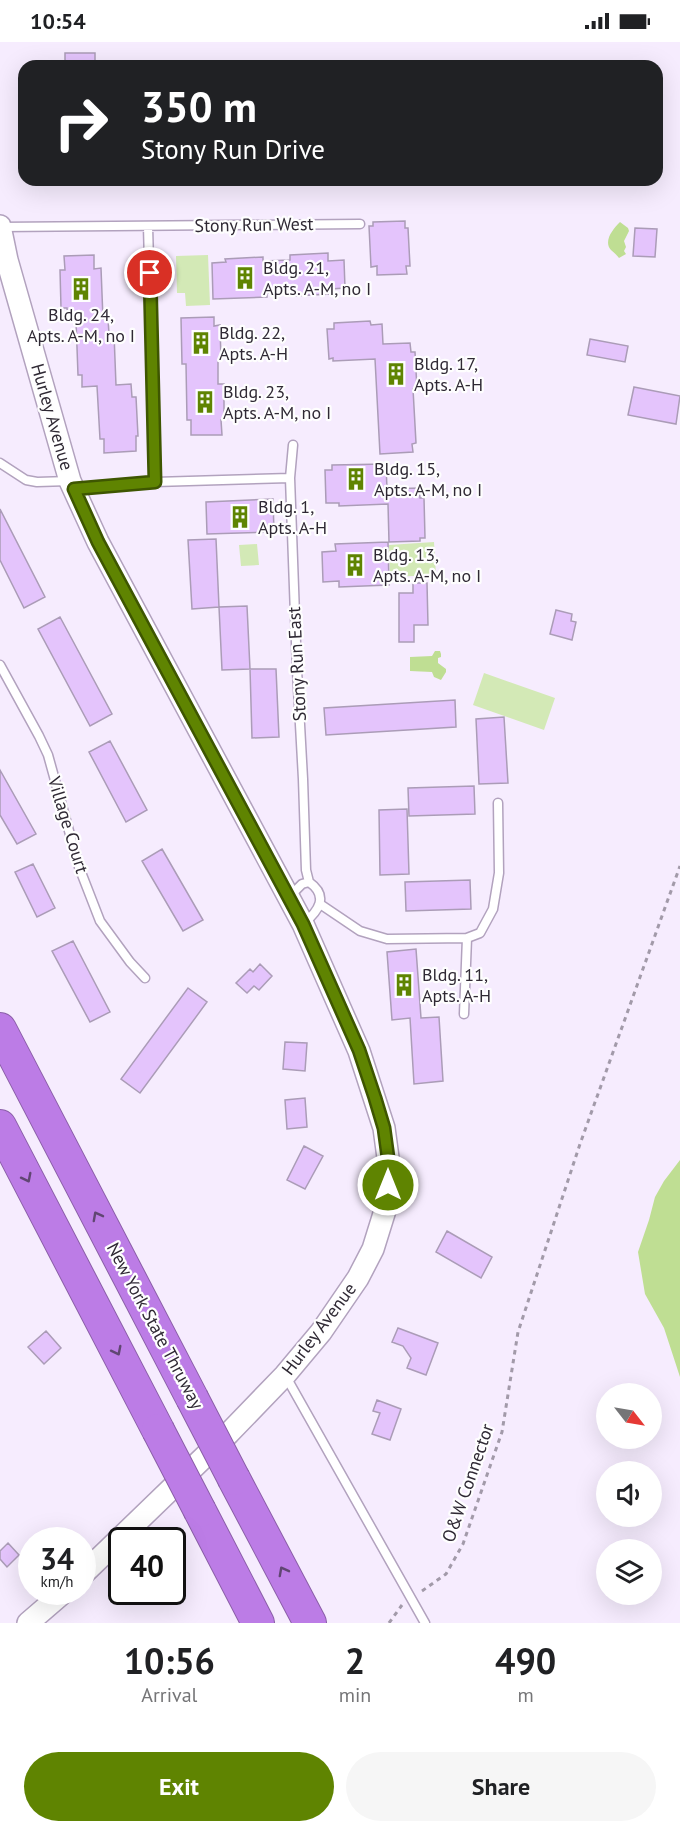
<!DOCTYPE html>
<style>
:root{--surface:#fff;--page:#f6f6f6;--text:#202124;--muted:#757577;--accent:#5f8401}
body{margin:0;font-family:"PT Sans",sans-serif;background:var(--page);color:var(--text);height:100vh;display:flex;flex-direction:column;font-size:22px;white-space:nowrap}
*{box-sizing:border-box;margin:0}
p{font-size:20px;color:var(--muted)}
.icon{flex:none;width:33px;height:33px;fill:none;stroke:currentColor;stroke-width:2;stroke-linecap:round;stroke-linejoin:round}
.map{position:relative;height:1581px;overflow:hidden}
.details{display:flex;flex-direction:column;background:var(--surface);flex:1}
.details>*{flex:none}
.top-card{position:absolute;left:18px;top:18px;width:645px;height:126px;border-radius:18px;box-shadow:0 6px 24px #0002;background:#202124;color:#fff;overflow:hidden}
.needle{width:39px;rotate:121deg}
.controls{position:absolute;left:596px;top:1341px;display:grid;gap:12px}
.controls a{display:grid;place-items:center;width:66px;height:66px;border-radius:50%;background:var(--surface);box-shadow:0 6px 24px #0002;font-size:30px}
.speed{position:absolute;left:18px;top:1485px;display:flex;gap:12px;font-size:30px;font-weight:700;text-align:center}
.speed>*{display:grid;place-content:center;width:78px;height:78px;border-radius:50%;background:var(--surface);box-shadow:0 6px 24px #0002;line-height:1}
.speed small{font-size:15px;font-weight:400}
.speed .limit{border:3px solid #111;border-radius:9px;background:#fff;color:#111}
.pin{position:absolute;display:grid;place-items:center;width:51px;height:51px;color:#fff;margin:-26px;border:3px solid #fff;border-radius:50%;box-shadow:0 2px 6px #0007}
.me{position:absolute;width:66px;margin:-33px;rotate:0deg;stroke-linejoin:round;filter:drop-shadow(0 0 4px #0008)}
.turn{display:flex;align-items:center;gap:21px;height:126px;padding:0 24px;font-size:27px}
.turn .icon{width:78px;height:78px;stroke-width:2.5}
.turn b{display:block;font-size:42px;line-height:51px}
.eta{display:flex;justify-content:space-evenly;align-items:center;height:102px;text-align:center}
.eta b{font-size:36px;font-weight:800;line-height:42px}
.action{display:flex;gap:12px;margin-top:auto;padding:12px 24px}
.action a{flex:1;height:69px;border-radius:36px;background:var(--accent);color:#fff;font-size:24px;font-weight:800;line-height:69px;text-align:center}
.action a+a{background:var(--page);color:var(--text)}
.status{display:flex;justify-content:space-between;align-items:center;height:42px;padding:0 30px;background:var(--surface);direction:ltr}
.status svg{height:16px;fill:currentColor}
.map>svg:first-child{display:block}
.green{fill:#d3e9b6}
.water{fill:#bfde93}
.building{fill:#e4c4fc;stroke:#ab9cb7;stroke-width:1.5}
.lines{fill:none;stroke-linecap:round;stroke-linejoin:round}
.service-casing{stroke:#b2a2be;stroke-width:11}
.tertiary-casing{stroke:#b2a2be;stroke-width:24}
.motorway-casing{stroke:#8b5fa8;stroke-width:34}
.path{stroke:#a29aa9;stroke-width:3;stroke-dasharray:4.5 4.5;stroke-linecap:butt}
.service{stroke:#fff;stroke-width:8}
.tertiary{stroke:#fff;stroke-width:21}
.motorway{stroke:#bc7ce6;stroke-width:32}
.motorway-bridge-casing{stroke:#8b5fa8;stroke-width:34;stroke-linecap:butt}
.motorway-bridge{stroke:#bc7ce6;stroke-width:32}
.oneway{stroke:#604672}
.route-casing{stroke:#3e5601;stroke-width:15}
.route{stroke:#5f8401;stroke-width:10}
.labels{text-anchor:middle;stroke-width:4.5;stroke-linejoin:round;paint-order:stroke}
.street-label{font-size:18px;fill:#2f2934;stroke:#fefefe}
.poi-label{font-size:18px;fill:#2f2934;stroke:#fefefe;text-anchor:start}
</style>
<div class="status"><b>10:54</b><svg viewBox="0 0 49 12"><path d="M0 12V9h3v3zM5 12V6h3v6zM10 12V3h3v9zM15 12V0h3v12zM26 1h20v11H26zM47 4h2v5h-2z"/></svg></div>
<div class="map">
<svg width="680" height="1581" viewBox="0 0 680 1581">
<rect width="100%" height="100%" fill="#f6ecfe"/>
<path class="green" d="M208,213l2,50 -24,1 -1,-13h-8l-1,-37z
M434,500l2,33 -46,2 -1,-32z
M257,502l2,21 -18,1 -2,-21z
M484,631l71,25 -11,32 -71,-25z"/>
<path class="water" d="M620,180l8,6 1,3 -5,10 2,6 -2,4 2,3 -7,4c-2,-3 -5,-5 -8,-8 -8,-9 2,-21 9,-28z
M435,609h5l1,3v3l-3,1v5l8,6v3l-5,8 -7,-3 -2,-5 -22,-1v-14l22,-1z
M680,1118v217l-16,-49 -19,-34 -7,-42 11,-32 6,-23 9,-16z"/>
<path class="building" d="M65,11h30v13h-30z
M405,179v7h3l2,38h-4l1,8 -30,1v-9l-6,1 -2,-41h4v-4z
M635,186l22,1 -2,28 -22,-1z
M328,211v8l16,-1 1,28 -14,1v5l-37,2v-4l-27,1v4l-54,2 -1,-36 14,-1 -1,-3 38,-2v4l27,-1v-5z
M94,213v14l7,-1 2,51h5l1,15h5l2,51 15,-1 1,13h4l2,39h-2v15l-32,2v-14h-4l-3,-53 -15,1v-12h-4l-2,-55 -8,1 -1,-13h-6l-1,-38h5l-1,-14z
M214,275v9l6,-1 1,36h-3v23h6v36h-3l1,15h-31v-15h-4l-1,-56h-4l-1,-46z
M370,279l1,4 11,-1 1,20 27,-1 1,9h4l2,37h-4l3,54 -4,1 1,8 -33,2 -5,-95 -42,2v-3l-4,1 -2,-30h7v-6z
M590,297l38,7 -3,16 -38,-7z
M634,345l46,9 -4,28 -48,-9z
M386,422l1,25 32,-1 1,10h4l1,40h-5v3l-31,1 -1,-38 -49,2v-3h-13l-1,-33h7v-5z
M273,457l1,33 -67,2 -1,-32z
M0,467l45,88 -21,11 -24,-48z
M216,497l3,68 -27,2 -4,-69z
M388,500l1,43 -50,2v-6l-16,1 -1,-30 14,-1 -1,-7z
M413,541h14l1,42h-14v17h-15v-49h14z
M247,564l3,63 -28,1 -3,-63z
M556,568l16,4 -1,7 5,1 -4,18 -22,-6z
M60,575l52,97 -22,12 -52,-97z
M250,627h26l3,68 -27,1z
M455,658l1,27 -130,8 -2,-27z
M504,675l4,66 -29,1 -3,-65z
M110,699l37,69 -21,12 -37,-70z
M0,728l36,64 -19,10 -17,-29z
M474,744l1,28 -66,2 -1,-28z
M407,767l2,65 -29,1 -1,-65z
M162,807l41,71 -20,11 -41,-70z
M33,822l22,44 -18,9 -22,-45z
M470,838l1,29 -65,2 -1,-29z
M73,899l37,71 -20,10 -38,-71z
M416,907l5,69 18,-1 4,64 -29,3 -4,-66 -18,2 -5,-68z
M260,922l12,12 -13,14 -5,-4 -7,7 -11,-10 14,-14 3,3z
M188,946l19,14 -67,91 -19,-14z
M285,1000l22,1 -2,28 -22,-2z
M305,1056l2,29 -20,2 -2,-29z
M304,1104l19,10 -18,33 -18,-9z
M447,1189l45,26 -11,21 -45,-26z
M398,1286l40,15 -12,32 -19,-7 4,-10 -8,-12 -11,-4z
M46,1289l15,17 -17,16 -16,-17z
M377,1358l24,9 -11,31 -18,-6 8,-21 -7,-2z
M8,1501l11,12 -12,12 -7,-8v-8z"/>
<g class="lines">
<g class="service-casing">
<path id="service" d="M148,184l7,256
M0,185l360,-3
M293,403l-3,33 7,192 6,109 3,91 3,12c20,14 10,29 -6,42
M0,421l26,17 11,2 32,-1
M75,447l80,-7 135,-4
M0,623l39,71 9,19 31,112 21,54 30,41 15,16
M290,854l12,-12 7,-2
M320,862l40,27 27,8 80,-1 13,-5 13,-24 6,-36 -1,-70
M464,972l3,-76
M285,1333l140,248"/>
</g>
<g class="tertiary-casing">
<path id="tertiary" d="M0,184l7,34 63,221 28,61 205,382 56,127 25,77 5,37 -2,39 -14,45 -15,29 -37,54 -36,43 -56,58 -147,142
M28,1581l36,-31"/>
</g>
<g class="motorway-casing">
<path id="motorway" d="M0,987l192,369
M0,1084l158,304
M234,1437l76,144
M200,1469l58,112"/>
</g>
<path class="path" d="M422,1549l24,-17 17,-30 39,-112 16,-100 62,-188 100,-278
M389,1581l13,-18"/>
<use href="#service" class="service"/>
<use href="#tertiary" class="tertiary"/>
<use href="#motorway" class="motorway"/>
<g class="motorway-bridge-casing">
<path id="motorway-bridge" d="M192,1356l42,81
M158,1388l42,81"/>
</g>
<use href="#motorway-bridge" class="motorway-bridge"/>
</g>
<defs><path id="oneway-chevron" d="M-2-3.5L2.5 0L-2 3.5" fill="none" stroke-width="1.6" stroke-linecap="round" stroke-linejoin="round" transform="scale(1.5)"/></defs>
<g class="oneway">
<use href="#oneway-chevron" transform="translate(27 1136) rotate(63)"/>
<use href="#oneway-chevron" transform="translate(97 1174) rotate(-118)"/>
<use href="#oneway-chevron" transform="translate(117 1309) rotate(63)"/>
<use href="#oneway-chevron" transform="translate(283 1529) rotate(-118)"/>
</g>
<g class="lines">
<g class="route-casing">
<path id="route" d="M150,231l5,209 -81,7 24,53 205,382 56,126 16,48 9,30 5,37 -1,20"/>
</g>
<use href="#route" class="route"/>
</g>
<defs>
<g id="building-bare" transform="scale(1.8)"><path d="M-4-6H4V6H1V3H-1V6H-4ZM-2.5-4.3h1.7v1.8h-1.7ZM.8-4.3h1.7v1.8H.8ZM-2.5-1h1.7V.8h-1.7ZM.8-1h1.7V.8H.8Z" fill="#5f8401" stroke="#fefefe" stroke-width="2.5" paint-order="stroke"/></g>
</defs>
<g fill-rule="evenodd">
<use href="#building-bare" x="245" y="236"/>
<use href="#building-bare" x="81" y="247"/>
<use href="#building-bare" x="201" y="301"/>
<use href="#building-bare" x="396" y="332"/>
<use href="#building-bare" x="205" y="360"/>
<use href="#building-bare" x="356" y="437"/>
<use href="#building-bare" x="240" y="475"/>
<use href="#building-bare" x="355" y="523"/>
<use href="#building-bare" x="404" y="943"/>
</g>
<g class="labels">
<g class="street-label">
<text transform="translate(254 183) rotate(-1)" y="6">Stony Run West</text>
<text transform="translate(52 375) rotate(74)" y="6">Hurley Avenue</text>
<text transform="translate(297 622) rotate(-93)" y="6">Stony Run East</text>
<text transform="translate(68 783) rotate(73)" y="6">Village Court</text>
<text transform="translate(155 1284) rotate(62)" y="6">New York State Thruway</text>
<text transform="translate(319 1287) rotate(-53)" y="6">Hurley Avenue</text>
<text transform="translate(468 1441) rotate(-71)" y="6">O&amp;W Connector</text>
</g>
<g class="poi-label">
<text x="263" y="232">Bldg. 21,<tspan x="263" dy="21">Apts. A-M, no I</tspan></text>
<text x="81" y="279" text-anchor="middle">Bldg. 24,<tspan x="81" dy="21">Apts. A-M, no I</tspan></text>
<text x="219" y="297">Bldg. 22,<tspan x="219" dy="21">Apts. A-H</tspan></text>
<text x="414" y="328">Bldg. 17,<tspan x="414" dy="21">Apts. A-H</tspan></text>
<text x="223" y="356">Bldg. 23,<tspan x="223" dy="21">Apts. A-M, no I</tspan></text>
<text x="374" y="433">Bldg. 15,<tspan x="374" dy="21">Apts. A-M, no I</tspan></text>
<text x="258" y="471">Bldg. 1,<tspan x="258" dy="21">Apts. A-H</tspan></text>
<text x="373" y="519">Bldg. 13,<tspan x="373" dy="21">Apts. A-M, no I</tspan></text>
<text x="422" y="939">Bldg. 11,<tspan x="422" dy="21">Apts. A-H</tspan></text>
</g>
</g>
</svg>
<div class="controls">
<a><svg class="needle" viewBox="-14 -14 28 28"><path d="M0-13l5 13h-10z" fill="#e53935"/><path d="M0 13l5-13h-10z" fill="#757577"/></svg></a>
<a><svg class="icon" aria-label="sound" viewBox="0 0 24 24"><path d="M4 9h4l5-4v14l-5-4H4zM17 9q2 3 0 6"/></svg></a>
<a><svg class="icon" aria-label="layers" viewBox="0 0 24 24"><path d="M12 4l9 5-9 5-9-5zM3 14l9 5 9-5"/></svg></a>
</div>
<div class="speed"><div>34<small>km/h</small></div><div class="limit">40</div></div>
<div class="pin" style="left:150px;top:231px;background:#d93025"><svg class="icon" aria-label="arrive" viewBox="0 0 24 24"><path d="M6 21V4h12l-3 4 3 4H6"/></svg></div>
<svg class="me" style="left:388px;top:1143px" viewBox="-20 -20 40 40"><circle r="17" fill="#5f8401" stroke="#fff" stroke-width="3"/><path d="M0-11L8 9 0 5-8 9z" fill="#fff"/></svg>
<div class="top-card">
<div class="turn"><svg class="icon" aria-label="right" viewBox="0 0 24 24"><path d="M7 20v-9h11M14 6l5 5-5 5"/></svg><div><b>350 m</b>Stony Run Drive</div></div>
</div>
</div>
<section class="details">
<div class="eta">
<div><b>10:56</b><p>Arrival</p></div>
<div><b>2</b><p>min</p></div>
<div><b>490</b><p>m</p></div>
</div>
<div class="action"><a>Exit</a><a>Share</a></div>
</section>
